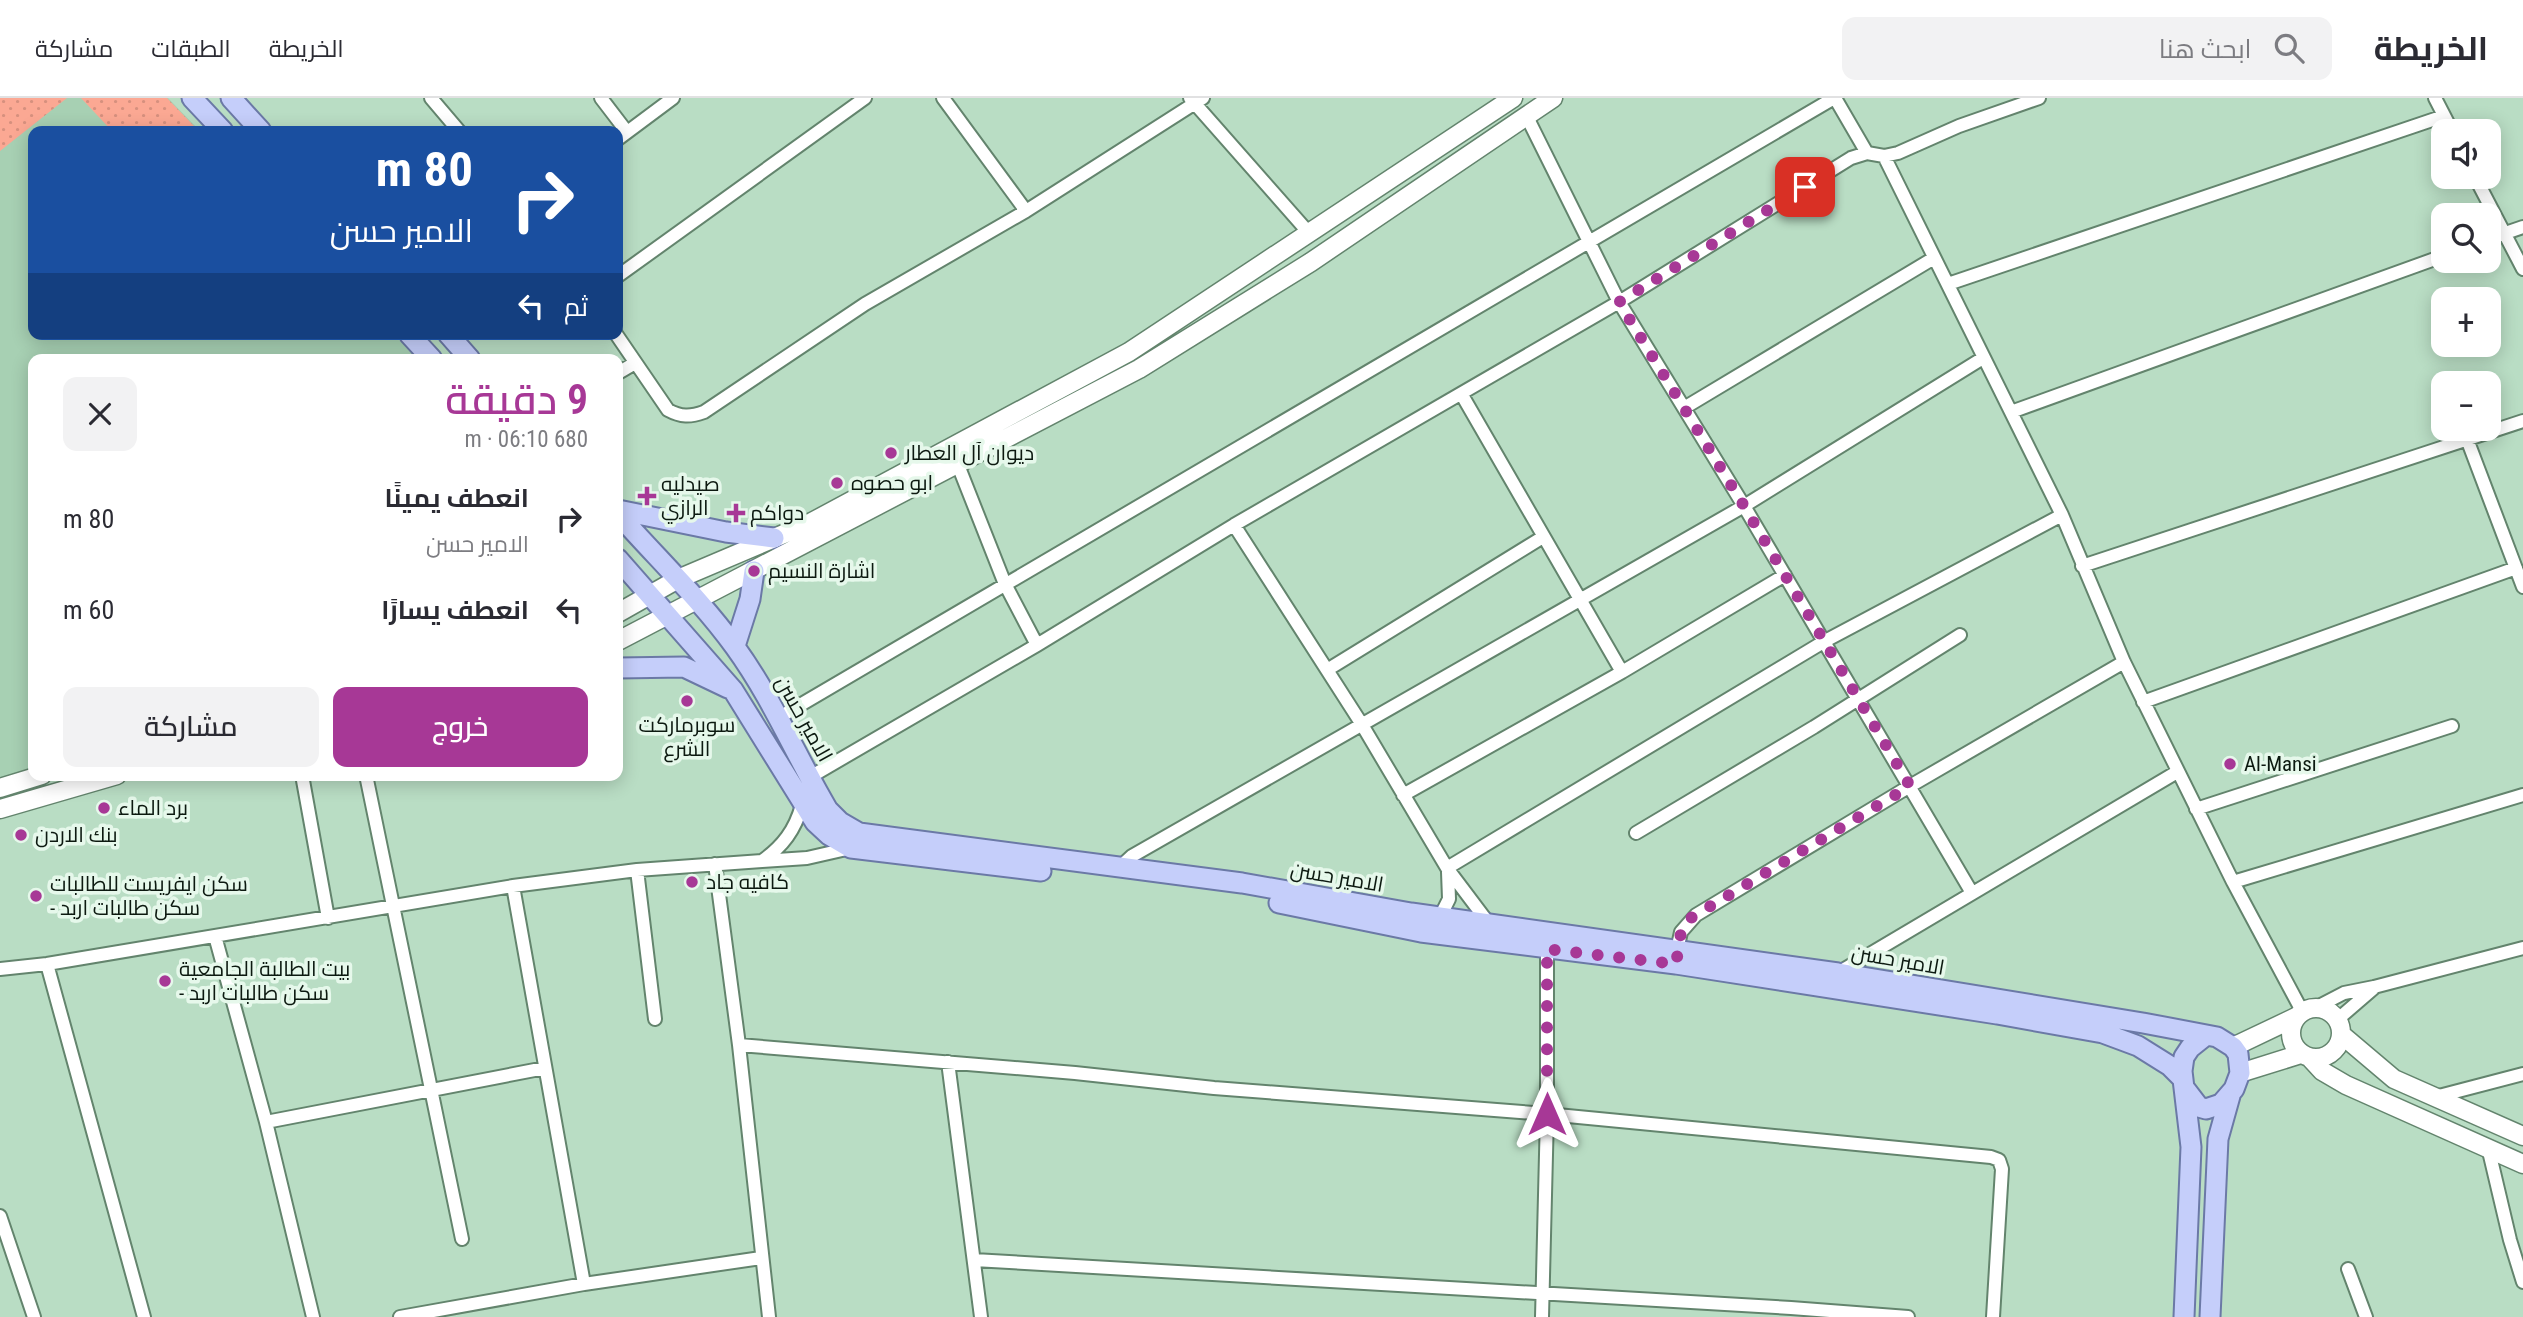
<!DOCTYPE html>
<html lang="ar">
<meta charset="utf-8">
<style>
:root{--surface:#fff;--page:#f2f2f3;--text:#2b2b33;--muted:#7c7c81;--line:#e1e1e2;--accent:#a73896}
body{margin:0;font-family:"Roboto Condensed",Cairo,sans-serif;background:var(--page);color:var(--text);direction:rtl;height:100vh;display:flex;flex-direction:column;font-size:26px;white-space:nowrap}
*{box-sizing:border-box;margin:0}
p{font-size:23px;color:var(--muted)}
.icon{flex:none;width:38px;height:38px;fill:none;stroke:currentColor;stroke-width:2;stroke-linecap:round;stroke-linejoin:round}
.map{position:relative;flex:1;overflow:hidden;direction:ltr}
.sheet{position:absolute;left:28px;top:256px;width:595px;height:427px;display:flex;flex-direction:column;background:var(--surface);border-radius:14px;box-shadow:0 4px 18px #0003;direction:rtl}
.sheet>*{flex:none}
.banner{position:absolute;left:28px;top:28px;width:595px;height:214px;border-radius:14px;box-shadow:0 4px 18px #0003;direction:rtl;background:#1a4fa0;color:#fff;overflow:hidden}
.tools{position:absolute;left:2431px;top:21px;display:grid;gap:14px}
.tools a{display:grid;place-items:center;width:70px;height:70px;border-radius:14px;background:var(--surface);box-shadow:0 4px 18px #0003;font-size:35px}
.pin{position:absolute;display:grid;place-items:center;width:60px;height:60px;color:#fff;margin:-30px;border-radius:14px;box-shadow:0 4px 10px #0006}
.me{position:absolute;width:77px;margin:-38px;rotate:0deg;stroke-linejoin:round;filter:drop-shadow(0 0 5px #0008)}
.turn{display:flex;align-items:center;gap:24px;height:147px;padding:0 35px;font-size:32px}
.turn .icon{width:91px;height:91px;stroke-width:2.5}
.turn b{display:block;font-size:49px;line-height:60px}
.then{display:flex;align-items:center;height:66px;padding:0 35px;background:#0003;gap:14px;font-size:26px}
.round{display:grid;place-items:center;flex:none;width:74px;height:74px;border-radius:14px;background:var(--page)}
.summary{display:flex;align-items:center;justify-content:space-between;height:119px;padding:0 35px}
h1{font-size:42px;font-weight:600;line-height:52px;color:var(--accent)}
.cta{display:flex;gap:14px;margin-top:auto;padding:14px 35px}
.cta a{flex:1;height:80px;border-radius:14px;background:var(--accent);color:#fff;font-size:28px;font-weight:600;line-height:80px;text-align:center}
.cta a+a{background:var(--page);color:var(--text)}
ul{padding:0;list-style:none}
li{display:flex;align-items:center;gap:21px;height:91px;padding:0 35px}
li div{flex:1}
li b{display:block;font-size:26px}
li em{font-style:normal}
header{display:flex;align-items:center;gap:42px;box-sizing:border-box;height:98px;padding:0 35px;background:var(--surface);border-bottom:2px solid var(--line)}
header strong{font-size:33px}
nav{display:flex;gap:38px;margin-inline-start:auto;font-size:24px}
.search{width:490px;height:63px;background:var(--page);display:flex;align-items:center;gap:18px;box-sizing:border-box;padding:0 24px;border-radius:14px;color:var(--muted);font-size:26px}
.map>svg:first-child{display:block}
.built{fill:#a7d0b3}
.grass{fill:url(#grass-dots)}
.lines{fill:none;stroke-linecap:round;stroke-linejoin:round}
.minor-casing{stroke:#63846d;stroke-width:16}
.secondary-casing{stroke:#63846d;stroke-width:21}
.primary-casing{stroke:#6b79a6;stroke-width:23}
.minor{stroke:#fff;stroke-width:12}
.secondary{stroke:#fff;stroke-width:18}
.primary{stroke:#c5cefa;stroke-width:19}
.route{stroke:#a73896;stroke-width:12;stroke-dasharray:0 21.6}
.poi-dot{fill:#a73896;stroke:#e6f8eb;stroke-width:2.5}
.labels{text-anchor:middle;stroke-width:7;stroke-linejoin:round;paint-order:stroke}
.poi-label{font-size:21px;fill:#0c1910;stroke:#e6f8eb;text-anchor:start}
.street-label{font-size:21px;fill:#0c1910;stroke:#e6f8eb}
</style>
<header>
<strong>الخريطة</strong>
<div class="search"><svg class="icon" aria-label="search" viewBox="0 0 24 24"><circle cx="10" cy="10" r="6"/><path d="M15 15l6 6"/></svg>ابحث هنا</div>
<nav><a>الخريطة</a><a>الطبقات</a><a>مشاركة</a></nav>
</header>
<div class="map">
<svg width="2523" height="1219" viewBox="0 0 2523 1219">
<defs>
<pattern id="grass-dots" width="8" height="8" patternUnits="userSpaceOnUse" patternTransform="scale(1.75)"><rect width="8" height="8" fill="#fba893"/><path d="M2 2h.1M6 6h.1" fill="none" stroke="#d6907e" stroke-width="1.8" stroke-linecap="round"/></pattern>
</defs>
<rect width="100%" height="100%" fill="#b9ddc4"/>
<path class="built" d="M0,0h168l32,33h-167v203h360l24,25h-384v409l-33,10z"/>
<path class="grass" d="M0,0h67l-67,53z
M81,0h86l27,28 -6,5h-76z"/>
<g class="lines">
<g class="minor-casing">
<path id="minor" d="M431,0l28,33
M601,0l26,34
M943,0l83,113
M1190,0l119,135
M1835,0l32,55
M2435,0l17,33
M1527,19l92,185 125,204 228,387
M618,41l55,-41
M1884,58l178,359 62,147 109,220 69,129
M2475,79l48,92
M2488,141l35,-12
M618,178l247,-178
M1948,186l496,-168
M616,236l52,76c13,7 22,7 36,2l161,-108 161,-93 177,-113
M618,275l17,-10
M1462,297l160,277
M1684,310l250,-150
M2011,314l432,-156
M2467,341l56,148
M958,367l47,119 32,61
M1234,427l127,198 86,145 43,57
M2082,468l441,-145
M1327,572l216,-133
M2143,604l373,-134
M778,620l1056,-620
M302,677l26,143
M366,677l96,464
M810,679l227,-132 197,-120 385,-223 232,-144 16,-5 17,3 14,-3 61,-27 80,-28
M1403,697l219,-123 163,-97
M802,707c-7,25 -19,41 -40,56l45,-3 44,-10
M2196,711l256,-83
M1636,735l178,-106 146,-92
M715,766l24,181 30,272
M1119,770l13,-12 612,-350 239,-148
M1447,770l378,-227 237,-126
M637,772l18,149
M2233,784l290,-87
M513,788l71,398
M1440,819l9,-18 -1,-27
M215,838l51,186 47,195
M1677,852l4,-18 15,-17 214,-129 214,-124
M47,866l97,353
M0,871l47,-5 466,-78 124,-16 125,-9
M1838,875l339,-201
M2317,909l27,-14 30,-6 149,-39
M2338,921l36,-31
M739,947l336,28 139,15 333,26 444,43 8,3 3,9 -9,148
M948,964l33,255
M2435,999l88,-23
M266,1024l279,-54
M2488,1049l22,93 13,42
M0,1118l34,101
M974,1162l817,48 117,9
M2348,1171l18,48
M400,1219l184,-33 177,-26
M1542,1219l5,-203v-165"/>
</g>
<g class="secondary-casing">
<path id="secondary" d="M618,515l60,-34 134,-57 317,-170 384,-254
M618,543l521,-272 172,-107 242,-164
M0,690l42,-13
M0,711l117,-34
M2291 935a25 25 0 1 1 50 0a25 25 0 1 1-50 0Z
M2342,937l52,44 129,57
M2233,949l63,-30
M2310,960l12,13 24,14 177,79
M2240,975l61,-19"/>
</g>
<g class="primary-casing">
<path id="primary" d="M192,0l31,33
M231,0l30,33
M409,236l23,25
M448,236l22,25
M618,412l108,22 48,6
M618,416c39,44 83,86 117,133 37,51 61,109 93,163l12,12 19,11 383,50 169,30 427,60 305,50 74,14 16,10 5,7 2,19 -6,16 -13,15 -15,5 -7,-2 -13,-17
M618,461l115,131 82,132 14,13 22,13 190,23
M735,548l15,-47 4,-28
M618,570l66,-1 44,21
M1279,805l142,29 255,32 321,50 106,19 35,13 32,20 12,12
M2184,1219l7,-170 -9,-76 2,-14 6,-9 15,-12
M2210,1219l8,-178 12,-43"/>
</g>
<use href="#minor" class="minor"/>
<use href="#secondary" class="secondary"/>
<use href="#primary" class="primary"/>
</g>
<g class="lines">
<path class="route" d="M1547,1016v-165l129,15 5,-32 8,-13 221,-133 -166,-280 -125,-204 186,-115"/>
</g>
<g class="poi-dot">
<circle cx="891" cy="355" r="7"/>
<circle cx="837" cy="385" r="7"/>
<path d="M643.5 387.5h7v7h7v7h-7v7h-7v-7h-7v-7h7z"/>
<path d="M732.5 404.5h7v7h7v7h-7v7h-7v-7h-7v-7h7z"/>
<circle cx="754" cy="473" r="7"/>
<circle cx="687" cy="603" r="7"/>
<circle cx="2230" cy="666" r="7"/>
<circle cx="104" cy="710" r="7"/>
<circle cx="21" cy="737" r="7"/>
<circle cx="692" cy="784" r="7"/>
<circle cx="36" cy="798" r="7"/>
<circle cx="165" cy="883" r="7"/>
</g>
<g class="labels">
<g class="poi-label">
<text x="905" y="362">ديوان آل العطار</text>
<text x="851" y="392">ابو حصوه</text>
<text x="661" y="393">صيدليه<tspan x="661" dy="24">الرازي</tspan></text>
<text x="750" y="422">دواكم</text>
<text x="768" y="480">اشارة النسيم</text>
<text x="687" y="634" text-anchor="middle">سوبرماركت<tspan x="687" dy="24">الشرع</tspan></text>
<text x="2244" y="673">Al-Mansi</text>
<text x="118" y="717">برد الماء</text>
<text x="35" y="744">بنك الاردن</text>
<text x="706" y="791">كافيه جاد</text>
<text x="50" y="793">سكن ايفريست للطالبات<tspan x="50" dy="24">- سكن طالبات اربد</tspan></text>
<text x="179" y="878">بيت الطالبة الجامعية<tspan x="179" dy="24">- سكن طالبات اربد</tspan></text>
</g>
<g class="street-label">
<text transform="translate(804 621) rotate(61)" y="7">الامير حسن</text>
<text transform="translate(1337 779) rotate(10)" y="7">الامير حسن</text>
<text transform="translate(1898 862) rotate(10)" y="7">الامير حسن</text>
</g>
</g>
</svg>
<div class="tools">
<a><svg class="icon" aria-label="sound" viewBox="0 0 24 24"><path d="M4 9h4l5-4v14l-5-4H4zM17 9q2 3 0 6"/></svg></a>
<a><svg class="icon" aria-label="search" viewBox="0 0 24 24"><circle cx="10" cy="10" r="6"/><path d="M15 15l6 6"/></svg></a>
<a>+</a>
<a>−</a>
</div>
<div class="pin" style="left:1805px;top:89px;background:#d93025"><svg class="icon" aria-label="arrive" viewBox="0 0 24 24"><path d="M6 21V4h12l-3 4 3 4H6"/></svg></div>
<svg class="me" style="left:1547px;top:1016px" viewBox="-20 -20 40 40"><path d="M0-17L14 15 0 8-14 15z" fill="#a73896" stroke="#fff" stroke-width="4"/></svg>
<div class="banner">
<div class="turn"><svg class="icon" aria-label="right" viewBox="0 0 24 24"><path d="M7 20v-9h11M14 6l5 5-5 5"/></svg><div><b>80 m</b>الامير حسن</div></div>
<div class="then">ثم<svg class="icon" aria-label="left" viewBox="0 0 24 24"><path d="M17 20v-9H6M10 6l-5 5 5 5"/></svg></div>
</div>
<section class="sheet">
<div class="summary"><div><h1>9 دقيقة</h1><p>680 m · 06:10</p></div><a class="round"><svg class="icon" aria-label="close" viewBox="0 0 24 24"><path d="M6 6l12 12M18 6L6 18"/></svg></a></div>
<ul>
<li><svg class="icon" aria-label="right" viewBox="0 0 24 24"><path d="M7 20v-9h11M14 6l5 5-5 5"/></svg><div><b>انعطف يمينًا</b><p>الامير حسن</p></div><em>80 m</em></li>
<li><svg class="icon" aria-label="left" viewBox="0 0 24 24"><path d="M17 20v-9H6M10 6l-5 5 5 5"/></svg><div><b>انعطف يسارًا</b></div><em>60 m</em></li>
</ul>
<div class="cta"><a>خروج</a><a>مشاركة</a></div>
</section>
</div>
